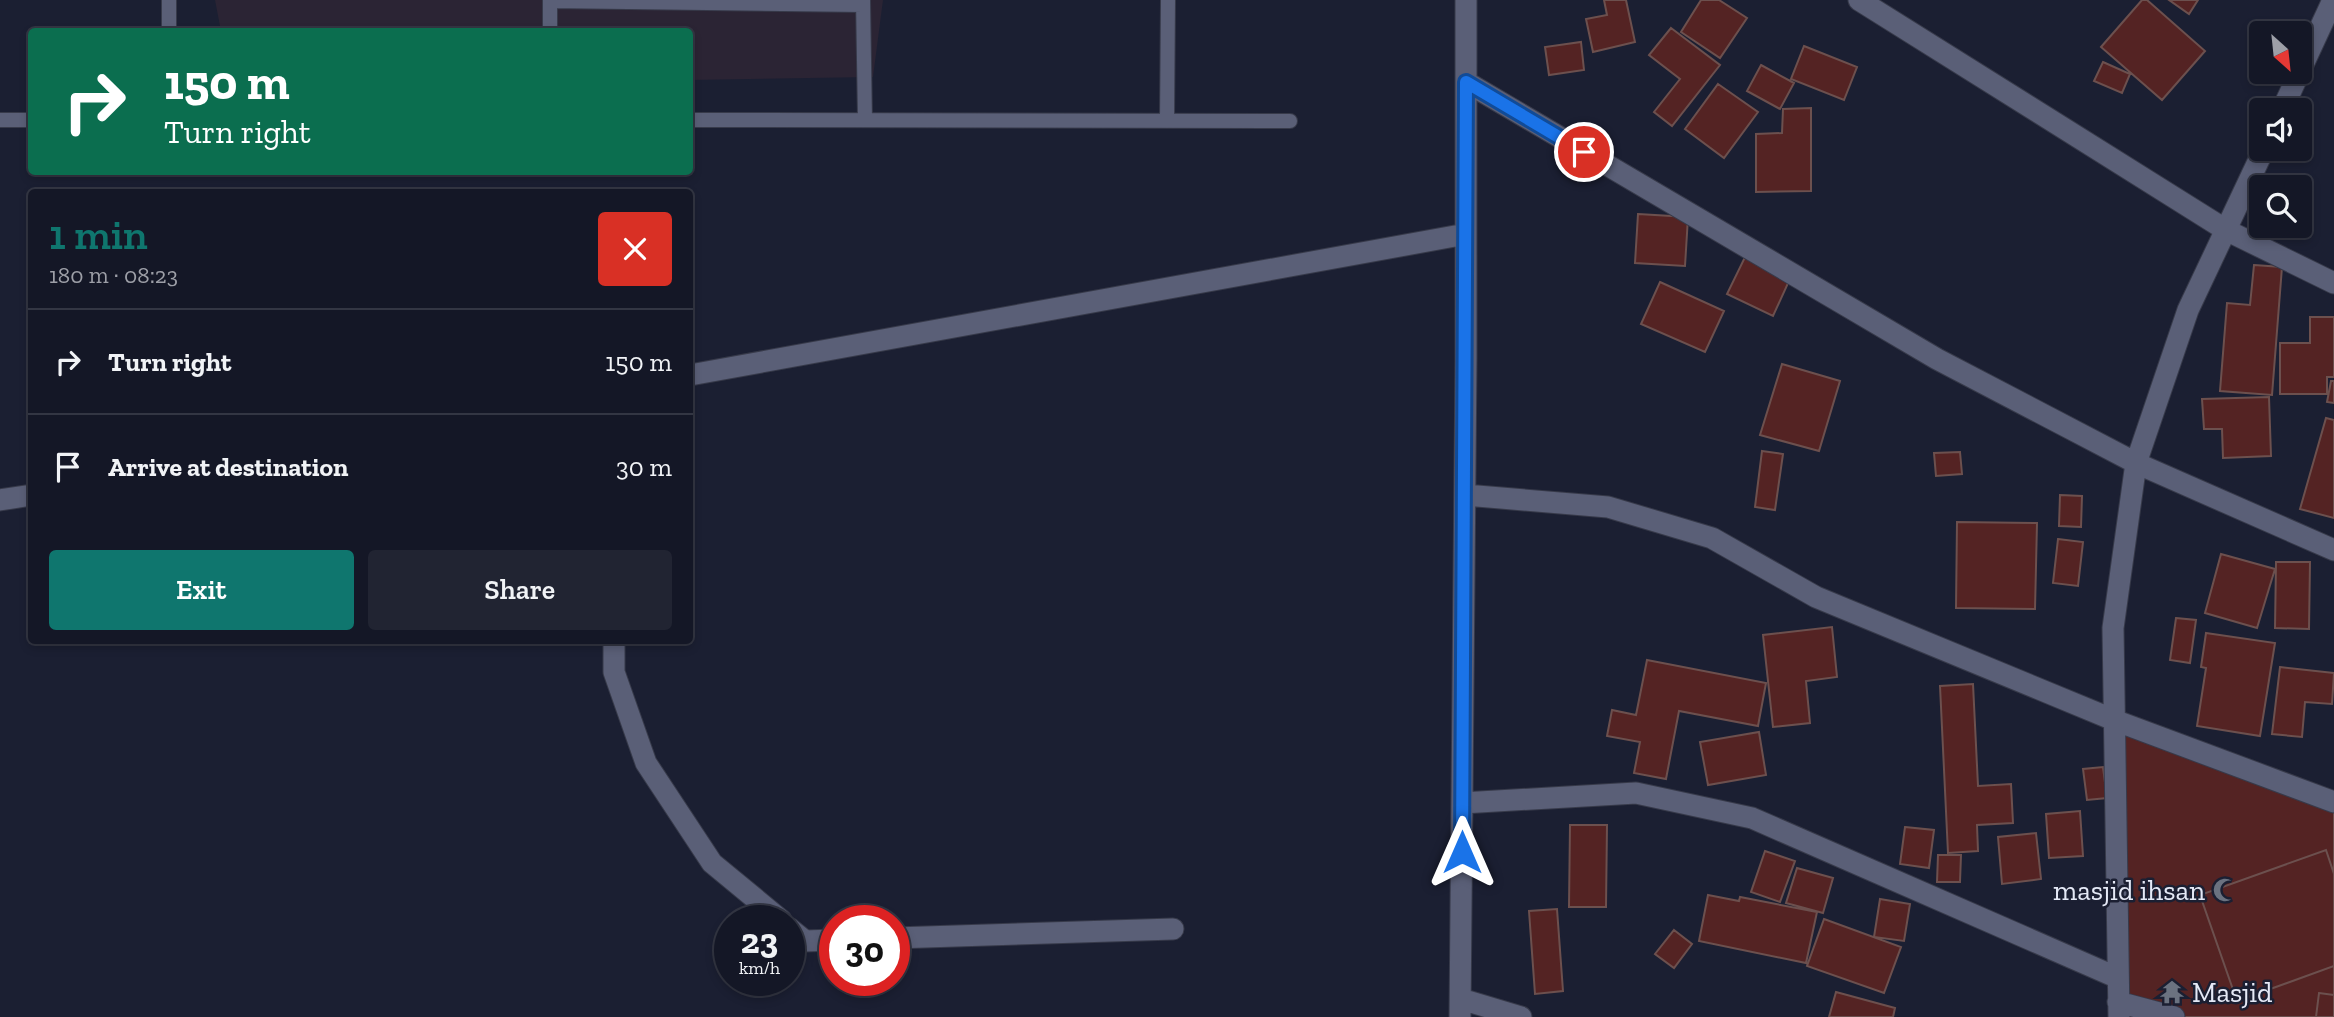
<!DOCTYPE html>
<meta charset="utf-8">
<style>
:root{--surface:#141726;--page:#212432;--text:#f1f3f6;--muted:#9d9fa7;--line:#333643;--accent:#0f766e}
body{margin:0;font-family:"Zilla Slab",serif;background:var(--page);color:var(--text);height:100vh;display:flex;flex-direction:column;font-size:26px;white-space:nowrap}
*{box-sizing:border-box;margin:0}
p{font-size:23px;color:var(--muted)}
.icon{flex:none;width:38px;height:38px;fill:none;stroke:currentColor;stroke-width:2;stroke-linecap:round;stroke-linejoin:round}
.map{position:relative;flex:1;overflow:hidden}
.side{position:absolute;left:28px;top:189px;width:665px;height:455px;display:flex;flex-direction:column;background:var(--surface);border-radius:7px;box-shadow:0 4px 10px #0003,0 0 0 2px var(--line)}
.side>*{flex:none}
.hud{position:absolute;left:28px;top:28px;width:665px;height:147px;border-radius:7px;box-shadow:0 4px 10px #0003,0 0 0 2px var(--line);background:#0b6e4f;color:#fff;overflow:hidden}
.needle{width:46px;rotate:153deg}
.tools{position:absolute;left:2249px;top:21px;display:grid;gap:14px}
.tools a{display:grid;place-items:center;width:63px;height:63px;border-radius:7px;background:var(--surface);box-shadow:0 4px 10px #0003,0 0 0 2px var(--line);font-size:35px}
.speed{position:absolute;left:714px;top:905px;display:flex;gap:14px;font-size:35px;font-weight:700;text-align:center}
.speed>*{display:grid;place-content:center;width:91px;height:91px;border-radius:50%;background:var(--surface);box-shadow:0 4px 10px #0003,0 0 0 2px var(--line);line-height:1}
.speed small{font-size:18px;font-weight:400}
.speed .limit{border:10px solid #d22;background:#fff;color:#111}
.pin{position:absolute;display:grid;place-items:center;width:60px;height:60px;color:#fff;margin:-30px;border:4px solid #fff;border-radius:50%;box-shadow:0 2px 7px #0007}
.me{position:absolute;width:77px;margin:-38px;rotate:0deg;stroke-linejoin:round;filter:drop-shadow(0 0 5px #0008)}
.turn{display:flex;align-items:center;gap:24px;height:147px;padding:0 21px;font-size:32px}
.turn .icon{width:91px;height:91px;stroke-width:2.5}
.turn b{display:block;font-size:49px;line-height:60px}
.round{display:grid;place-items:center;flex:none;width:74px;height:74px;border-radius:7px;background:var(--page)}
.summary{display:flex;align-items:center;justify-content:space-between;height:119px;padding:0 21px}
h1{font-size:42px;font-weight:600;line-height:52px;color:var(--accent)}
.primary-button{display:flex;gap:14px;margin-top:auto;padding:14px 21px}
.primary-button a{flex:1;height:80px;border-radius:7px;background:var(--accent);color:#fff;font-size:28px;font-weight:600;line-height:80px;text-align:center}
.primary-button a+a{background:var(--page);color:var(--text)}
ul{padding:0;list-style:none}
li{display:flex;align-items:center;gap:21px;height:105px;padding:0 21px;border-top:2px solid var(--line)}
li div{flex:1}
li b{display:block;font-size:26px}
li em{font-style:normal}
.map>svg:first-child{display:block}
.medical{fill:#2b2434}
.building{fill:#542323;stroke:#6c504e;stroke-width:2}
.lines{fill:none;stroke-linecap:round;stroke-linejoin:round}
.service-casing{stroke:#373a4a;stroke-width:16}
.minor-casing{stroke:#373a4a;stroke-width:23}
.service{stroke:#5a5f77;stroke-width:14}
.minor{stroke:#5a5f77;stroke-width:21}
.route-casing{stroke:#114b97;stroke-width:18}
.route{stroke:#1a73e8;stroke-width:12}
.labels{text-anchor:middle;stroke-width:5;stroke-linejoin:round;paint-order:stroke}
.poi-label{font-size:28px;fill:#e5e9f6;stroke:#1b1f32;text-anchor:end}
</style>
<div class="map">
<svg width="2334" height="1017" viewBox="0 0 2334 1017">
<rect width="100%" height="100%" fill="#1b1f32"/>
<path class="medical" d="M215,0h668l-10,77 -183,3v-48l-469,-1z"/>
<path class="building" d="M1604,0h22l9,42 -42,10 -7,-33 21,-4z
M1701,0h18l28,18 -27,40 -39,-26z
M2142,0h5l58,51 -43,49 -61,-53z
M2169,0h29l-9,14z
M1671,28l49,37 -48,61 -18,-14 26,-33 -31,-24z
M1581,42l3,28 -35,5 -4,-28z
M1804,46l53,21 -13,33 -53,-21z
M2103,62l27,12 -8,19 -28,-12z
M1761,65l33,18 -14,26 -33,-18z
M1718,84l40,28 -34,46 -39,-29z
M1811,108v83l-55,1v-58l26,-1 1,-24z
M1638,214l50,3 -3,49 -50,-3z
M1749,249l45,21 -21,46 -46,-22z
M2254,265l28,2 -10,128 -52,-4 7,-88 23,2z
M1660,282l64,29 -19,41 -64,-28z
M2310,317h24v60h-7v17h-47v-51h30z
M1782,364l58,17 -21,70 -59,-16z
M2331,381h3v22l-7,-1z
M2269,397l2,59 -48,2 -1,-29h-18l-2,-30z
M2326,418l8,2v98l-34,-9z
M1762,451l21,3 -8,56 -20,-3z
M1960,452l2,22 -26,2 -2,-23z
M2060,495l22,1 -1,31 -22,-1z
M1957,522l80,1 -2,86 -79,-1z
M2058,539l25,3 -5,44 -25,-3z
M2221,554l54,15 -18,59 -52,-15z
M2276,562h34l-1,67 -34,-1z
M2176,618l20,2 -6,43 -20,-3z
M1832,627l5,50 -31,4 4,42 -37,4 -10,-92z
M2206,633l69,10 -15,93 -63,-10 9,-58 -5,-1z
M1647,660l119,23 -8,43 -79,-15 -13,68 -32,-6 6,-31 -33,-6 5,-26 24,5z
M2280,667l54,6 -2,31 -27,-2 -3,35 -30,-3z
M1973,684l5,102 33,-2 2,39 -36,2 1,26 -30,2 -8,-167z
M2114,720l220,82v215h-160l-56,-15z
M1759,732l7,43 -58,10 -8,-43z
M2103,767l4,31 -20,2 -4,-31z
M2080,811l3,45 -34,2 -3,-44z
M1570,825h37l-1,82h-37z
M1905,827l29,3 -5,38 -29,-4z
M2036,833l5,46 -39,5 -4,-47z
M2326,850l8,24v92l-97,35 -37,-106z
M1765,851l30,10 -15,41 -29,-10z
M1938,855h23l-1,27h-23z
M1797,868l36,10 -10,35 -37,-10z
M1708,895l31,6 1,-4 77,15 -11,51 -107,-22z
M1880,899l30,5 -6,37 -30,-4z
M1557,909l6,82 -28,3 -6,-83z
M1824,919l77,28 -17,46 -77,-27z
M1674,930l18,14 -18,24 -19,-14z
M1836,992l59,16 -2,9h-64z
M2319,993l15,2v22h-18z"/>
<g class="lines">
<g class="service-casing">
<path id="service" d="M863,0l2,120
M169,32v-32
M550,32v-31l313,4
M0,120h32
M690,120l600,1
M1167,121l1,-121"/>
</g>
<g class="minor-casing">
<path id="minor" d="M1859,0l367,230 108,53
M1466,82l471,277 199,104 198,87
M2282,110l51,-110
M690,375l776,-141
M1465,495l143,12 104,31 104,59 298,123 220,82
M0,500l32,-5
M614,640v32l32,91 66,100 69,57
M1462,803l174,-10 116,25 366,160
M789,928l16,13 30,-1
M894,938l279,-9
M1461,999l60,18
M2118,1002l56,15
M1460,1017l6,-658v-359
M2119,1017l-6,-389 23,-165 52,-153 76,-161"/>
</g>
<use href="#service" class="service"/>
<use href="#minor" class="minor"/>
</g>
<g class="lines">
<g class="route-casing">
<path id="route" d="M1462,852l4,-770 118,70"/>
</g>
<use href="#route" class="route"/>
</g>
<defs>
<g id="mosque-bare" transform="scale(1.89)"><path d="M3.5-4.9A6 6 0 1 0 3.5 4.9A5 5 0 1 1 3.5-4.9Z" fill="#6b7280" stroke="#1b1f32" stroke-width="2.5" paint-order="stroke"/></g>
<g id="temple-bare" transform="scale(1.89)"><path d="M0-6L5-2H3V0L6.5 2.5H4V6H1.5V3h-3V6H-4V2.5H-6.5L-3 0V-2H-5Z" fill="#6b7280" stroke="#1b1f32" stroke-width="2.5" paint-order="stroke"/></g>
</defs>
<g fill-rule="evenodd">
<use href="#mosque-bare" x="2225" y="890"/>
<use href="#temple-bare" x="2172" y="992"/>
</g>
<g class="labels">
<g class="poi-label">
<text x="2205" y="900">masjid ihsan</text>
<text x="2192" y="1002" text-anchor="start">Masjid</text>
</g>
</g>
</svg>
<div class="tools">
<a><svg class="needle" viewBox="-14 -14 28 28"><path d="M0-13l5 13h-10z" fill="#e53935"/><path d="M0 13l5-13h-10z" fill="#9d9fa7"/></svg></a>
<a><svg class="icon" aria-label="sound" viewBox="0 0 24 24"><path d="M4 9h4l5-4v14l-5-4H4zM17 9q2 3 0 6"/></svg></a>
<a><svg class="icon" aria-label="search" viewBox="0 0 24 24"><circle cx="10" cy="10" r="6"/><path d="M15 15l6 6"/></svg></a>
</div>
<div class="speed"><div>23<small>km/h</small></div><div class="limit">30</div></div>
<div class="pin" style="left:1584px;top:152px;background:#d93025"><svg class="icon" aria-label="arrive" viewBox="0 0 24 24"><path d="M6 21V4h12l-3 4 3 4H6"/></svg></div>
<svg class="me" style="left:1462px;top:852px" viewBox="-20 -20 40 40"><path d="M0-17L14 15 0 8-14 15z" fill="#1a73e8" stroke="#fff" stroke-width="4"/></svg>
<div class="hud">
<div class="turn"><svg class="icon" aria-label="right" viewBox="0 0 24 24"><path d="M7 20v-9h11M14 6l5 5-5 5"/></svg><div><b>150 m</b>Turn right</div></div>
</div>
<section class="side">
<div class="summary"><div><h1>1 min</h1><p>180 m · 08:23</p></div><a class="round" style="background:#d93025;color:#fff"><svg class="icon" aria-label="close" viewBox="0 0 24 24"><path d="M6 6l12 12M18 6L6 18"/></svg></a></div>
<ul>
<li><svg class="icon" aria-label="right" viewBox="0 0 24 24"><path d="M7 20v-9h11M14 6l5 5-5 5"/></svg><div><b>Turn right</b></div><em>150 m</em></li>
<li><svg class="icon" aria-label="arrive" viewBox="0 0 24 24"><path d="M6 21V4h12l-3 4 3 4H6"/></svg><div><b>Arrive at destination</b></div><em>30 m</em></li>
</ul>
<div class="primary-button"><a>Exit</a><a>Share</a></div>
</section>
</div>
